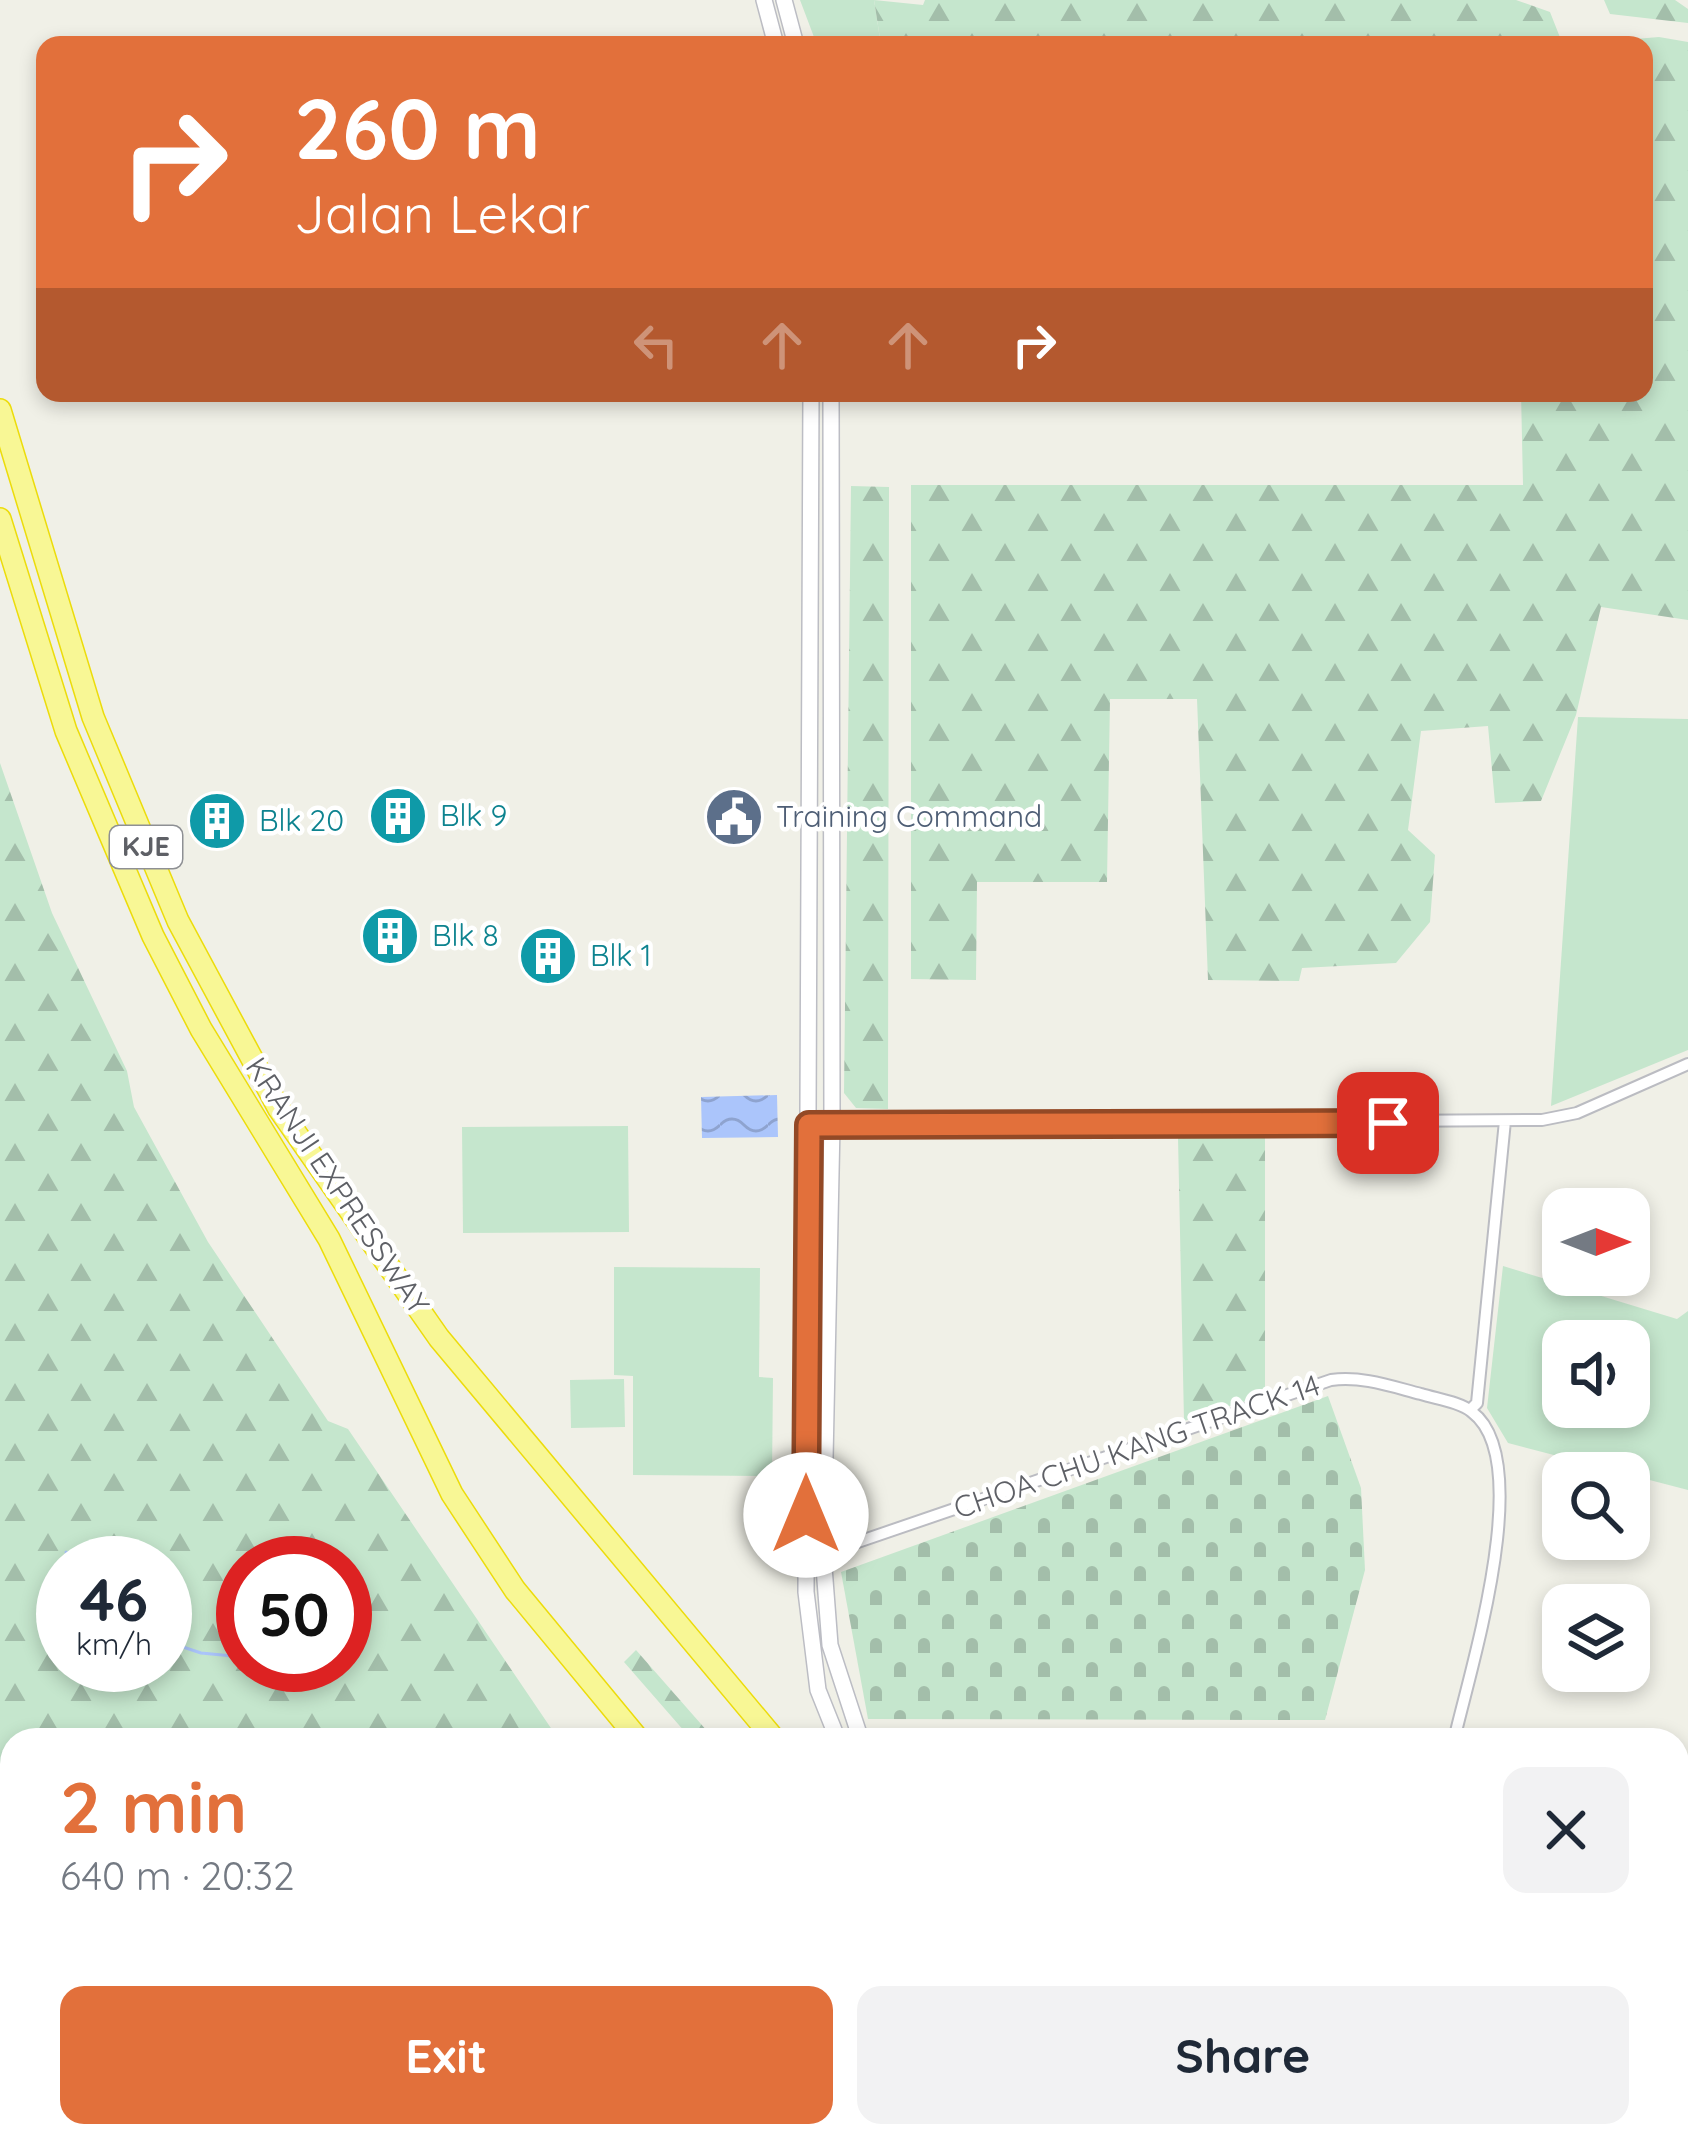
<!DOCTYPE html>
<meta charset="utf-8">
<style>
:root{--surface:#fff;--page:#f2f2f3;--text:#1f2937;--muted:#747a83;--accent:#e2703b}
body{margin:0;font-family:Quicksand,sans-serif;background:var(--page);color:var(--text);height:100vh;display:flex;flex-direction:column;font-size:45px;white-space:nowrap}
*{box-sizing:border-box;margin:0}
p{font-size:39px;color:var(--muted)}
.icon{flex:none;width:66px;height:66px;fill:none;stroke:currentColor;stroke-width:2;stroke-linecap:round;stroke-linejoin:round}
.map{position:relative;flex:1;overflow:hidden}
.sheet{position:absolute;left:0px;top:1728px;width:1689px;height:420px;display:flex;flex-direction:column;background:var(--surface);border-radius:36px 36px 0 0;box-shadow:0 6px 18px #0003}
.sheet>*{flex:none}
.hud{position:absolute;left:36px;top:36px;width:1617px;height:366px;border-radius:24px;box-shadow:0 6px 18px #0003;background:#e2703b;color:#fff;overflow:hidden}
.needle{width:78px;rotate:90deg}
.fabs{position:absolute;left:1542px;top:1188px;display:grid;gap:24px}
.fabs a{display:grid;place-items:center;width:108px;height:108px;border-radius:24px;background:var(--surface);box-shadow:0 6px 18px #0003;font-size:60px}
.speed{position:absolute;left:36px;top:1536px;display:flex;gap:24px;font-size:60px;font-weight:700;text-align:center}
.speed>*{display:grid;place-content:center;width:156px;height:156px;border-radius:50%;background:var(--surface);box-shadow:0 6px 18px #0003;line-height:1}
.speed small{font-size:30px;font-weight:400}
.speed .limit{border:18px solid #d22;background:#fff;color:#111}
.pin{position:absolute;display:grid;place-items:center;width:102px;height:102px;color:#fff;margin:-51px;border-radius:24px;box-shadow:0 6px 18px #0006}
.me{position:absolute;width:132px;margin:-66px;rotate:0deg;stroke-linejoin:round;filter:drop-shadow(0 0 9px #0008)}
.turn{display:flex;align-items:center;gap:42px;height:252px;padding:0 60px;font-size:54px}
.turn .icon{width:156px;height:156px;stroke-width:2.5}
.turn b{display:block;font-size:84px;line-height:102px}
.lanes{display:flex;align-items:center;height:114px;padding:0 60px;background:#0003;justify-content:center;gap:60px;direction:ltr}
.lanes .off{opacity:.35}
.round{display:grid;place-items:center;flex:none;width:126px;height:126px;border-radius:24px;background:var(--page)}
.head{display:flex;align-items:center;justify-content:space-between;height:204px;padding:0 60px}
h1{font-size:72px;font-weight:800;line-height:90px;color:var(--accent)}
.primary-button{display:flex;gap:24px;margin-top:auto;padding:24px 60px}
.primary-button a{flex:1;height:138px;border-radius:24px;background:var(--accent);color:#fff;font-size:48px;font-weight:800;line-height:138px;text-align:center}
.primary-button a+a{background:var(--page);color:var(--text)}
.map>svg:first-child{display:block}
.green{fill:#c5e6cd;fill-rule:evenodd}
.forest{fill:url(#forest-firs);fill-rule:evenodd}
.cemetery{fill:url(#cemetery-stones)}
.water{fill:url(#water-waves)}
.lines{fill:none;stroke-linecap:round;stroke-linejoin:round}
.stream{stroke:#abc5fb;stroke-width:3}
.river{stroke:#abc5fb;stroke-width:18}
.street-casing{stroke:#bbbcc2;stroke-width:14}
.secondary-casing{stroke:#bcbdc4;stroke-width:18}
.highway-casing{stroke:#ecdc0b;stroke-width:24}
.street{stroke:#fff;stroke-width:10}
.secondary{stroke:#fff;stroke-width:15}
.highway{stroke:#f8f795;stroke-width:21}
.route-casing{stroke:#934926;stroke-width:30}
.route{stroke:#e2703b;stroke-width:21}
.labels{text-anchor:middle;stroke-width:9;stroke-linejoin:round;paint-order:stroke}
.shield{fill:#fff;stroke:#8e9094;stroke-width:3}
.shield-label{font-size:27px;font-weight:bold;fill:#5e6066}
.culture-label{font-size:30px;fill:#0d838f;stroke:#fff;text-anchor:start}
.service-label{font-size:30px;fill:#4e5e75;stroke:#fff;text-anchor:start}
.street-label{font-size:30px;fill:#5e6066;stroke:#fff}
</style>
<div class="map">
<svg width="1688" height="2148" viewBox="0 0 1688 2148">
<defs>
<pattern id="forest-firs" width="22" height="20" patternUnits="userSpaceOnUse" patternTransform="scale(3)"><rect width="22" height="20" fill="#c5e6cd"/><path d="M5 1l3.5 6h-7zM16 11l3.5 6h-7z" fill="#a3beaa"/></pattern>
<pattern id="cemetery-stones" width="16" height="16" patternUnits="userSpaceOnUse" patternTransform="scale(3)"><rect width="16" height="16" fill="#c5e6cd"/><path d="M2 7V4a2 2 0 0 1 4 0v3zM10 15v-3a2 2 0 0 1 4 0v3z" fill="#a3beaa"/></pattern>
<pattern id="water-waves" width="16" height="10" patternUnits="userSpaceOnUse" patternTransform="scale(3)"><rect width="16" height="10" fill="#abc5fb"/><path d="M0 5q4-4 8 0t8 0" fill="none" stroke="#8ea3cf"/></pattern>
</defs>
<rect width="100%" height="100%" fill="#f0f0e7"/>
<path class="green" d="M800,0h74l7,45h-64z
M1578,717l110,2v331l-137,56z
M628,1126l1,106 -166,1 -1,-106z
M1503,1266l174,53 11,-8v179l-180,-47 -21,-35zM1629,1341v66h-66v-66z
M614,1267l146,1 -1,109 14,1 -1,98 -139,-1v-99l-19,-1z
M624,1379l1,48 -54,1 -1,-48z"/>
<path class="forest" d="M874,0l49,5 2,-5h591l34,12 13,33 96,-8 29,5v578l-87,-13 -25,108 -35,86 -46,2 -7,-77 -67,5 -13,99 27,25 -5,67 -34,41 -94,5 -3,13 -91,-1 -11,-281h-87l-3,183h-130l-1,98 -65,-1v-494h612l-2,-92h123v-348h-133l-1,-7 -14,7h-615z
M1604,0h71l13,9v14l-78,-9z
M851,486l38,1 -1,622 -32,-1 -12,-15z
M0,763l52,150 75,158 7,36 74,135 120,179 20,8 211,311h-547v396h846l-2,12h-856zM165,1563v102h-102v-102zM345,1563v102h-102v-102z
M1178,1138h87v257l-81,26z
M636,1650l79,90h-23l-68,-78z"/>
<path class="cemetery" d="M1328,1396l33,92 4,82 -40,150 -457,-1 -27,-147z"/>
<path class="water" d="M777,1095l1,42 -76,1 -1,-41z"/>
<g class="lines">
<path class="stream" d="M66,1552l10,11
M165,1641l36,12 42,4"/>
<path class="river" d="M1205,2136l11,12"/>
<g class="street-casing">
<path id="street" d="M809,1125l733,-5 35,-7 111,-49
M1470,1410l7,-7 28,-282
M820,1555l511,-175c32,-4 59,6 90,14 16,5 39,8 51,18 65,48 -3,261 -18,328"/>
</g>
<g class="secondary-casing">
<path id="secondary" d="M764,0l12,45
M784,0l12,45
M811,393l-5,1199 12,98 20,50
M831,393l1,732 -9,429 7,91 31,95
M1162,2136l12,12
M1245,2136l13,12"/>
</g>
<g class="highway-casing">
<path id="highway" d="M0,410l93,307 85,204 101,188 160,229 336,402
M0,519l66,212 87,205 48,93 128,210 123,255 63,96 124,150
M995,2136l17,12
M1115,2136l10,12"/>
</g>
<use href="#street" class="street"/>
<use href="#secondary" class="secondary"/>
<use href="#highway" class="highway"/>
</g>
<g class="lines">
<g class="route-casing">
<path id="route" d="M806,1515l3,-390 579,-2"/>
</g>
<use href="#route" class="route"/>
</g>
<defs>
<g id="building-disc" transform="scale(3)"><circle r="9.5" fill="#0f9aa8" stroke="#fff"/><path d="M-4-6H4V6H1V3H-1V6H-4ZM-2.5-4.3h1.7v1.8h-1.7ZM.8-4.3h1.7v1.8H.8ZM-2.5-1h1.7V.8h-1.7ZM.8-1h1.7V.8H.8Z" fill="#fff"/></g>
<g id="civic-disc" transform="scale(3)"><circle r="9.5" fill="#5c6f8a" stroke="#fff"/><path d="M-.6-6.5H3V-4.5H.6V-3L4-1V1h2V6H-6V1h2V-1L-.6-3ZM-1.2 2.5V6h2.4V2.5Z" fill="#fff"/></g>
</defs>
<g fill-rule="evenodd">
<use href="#building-disc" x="398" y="816"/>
<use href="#civic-disc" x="734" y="817"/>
<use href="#building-disc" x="217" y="821"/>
<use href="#building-disc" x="390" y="936"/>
<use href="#building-disc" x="548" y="956"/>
</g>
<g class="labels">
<rect class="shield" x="110" y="826" width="72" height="42" rx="9"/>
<g class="shield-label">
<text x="146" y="856">KJE</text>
</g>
<g class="culture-label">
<text x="440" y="826">Blk 9</text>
<text x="259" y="831">Blk 20</text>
<text x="432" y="946">Blk 8</text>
<text x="590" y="966">Blk 1</text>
</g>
<g class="service-label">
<text x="776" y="827">Training Command</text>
</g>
<g class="street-label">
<text transform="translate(337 1186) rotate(56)" y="10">KRANJI EXPRESSWAY</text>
<text transform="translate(1137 1447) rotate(-19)" y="10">CHOA CHU KANG TRACK 14</text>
</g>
</g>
</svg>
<div class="fabs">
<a><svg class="needle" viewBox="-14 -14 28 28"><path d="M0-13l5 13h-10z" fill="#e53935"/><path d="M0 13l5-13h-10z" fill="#747a83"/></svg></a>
<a><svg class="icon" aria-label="sound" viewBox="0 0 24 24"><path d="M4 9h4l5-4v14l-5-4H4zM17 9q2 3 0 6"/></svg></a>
<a><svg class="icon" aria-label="search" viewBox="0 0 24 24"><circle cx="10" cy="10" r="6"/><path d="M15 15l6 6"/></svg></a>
<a><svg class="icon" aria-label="layers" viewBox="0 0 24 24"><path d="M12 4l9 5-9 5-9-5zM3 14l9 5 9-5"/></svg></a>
</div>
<div class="speed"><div>46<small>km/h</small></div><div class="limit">50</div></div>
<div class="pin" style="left:1388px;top:1123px;background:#d93025"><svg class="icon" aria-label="arrive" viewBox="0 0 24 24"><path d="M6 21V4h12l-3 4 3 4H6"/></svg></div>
<svg class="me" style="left:806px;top:1515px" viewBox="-20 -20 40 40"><circle r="19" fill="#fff"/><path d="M0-13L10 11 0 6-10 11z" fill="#e2703b"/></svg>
<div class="hud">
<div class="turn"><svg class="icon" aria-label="right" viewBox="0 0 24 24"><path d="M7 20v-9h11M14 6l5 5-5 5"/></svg><div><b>260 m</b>Jalan Lekar</div></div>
<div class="lanes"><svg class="icon off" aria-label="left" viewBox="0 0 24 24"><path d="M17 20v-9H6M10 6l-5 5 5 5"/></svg><svg class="icon off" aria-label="ahead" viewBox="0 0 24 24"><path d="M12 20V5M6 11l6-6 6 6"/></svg><svg class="icon off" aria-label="ahead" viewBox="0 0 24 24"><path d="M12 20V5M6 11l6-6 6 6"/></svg><svg class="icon" aria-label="right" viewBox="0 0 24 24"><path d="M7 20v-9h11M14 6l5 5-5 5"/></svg></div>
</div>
<section class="sheet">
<div class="head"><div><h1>2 min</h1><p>640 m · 20:32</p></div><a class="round"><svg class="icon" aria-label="close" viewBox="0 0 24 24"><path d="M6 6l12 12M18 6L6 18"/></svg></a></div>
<div class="primary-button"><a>Exit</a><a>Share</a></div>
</section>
</div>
